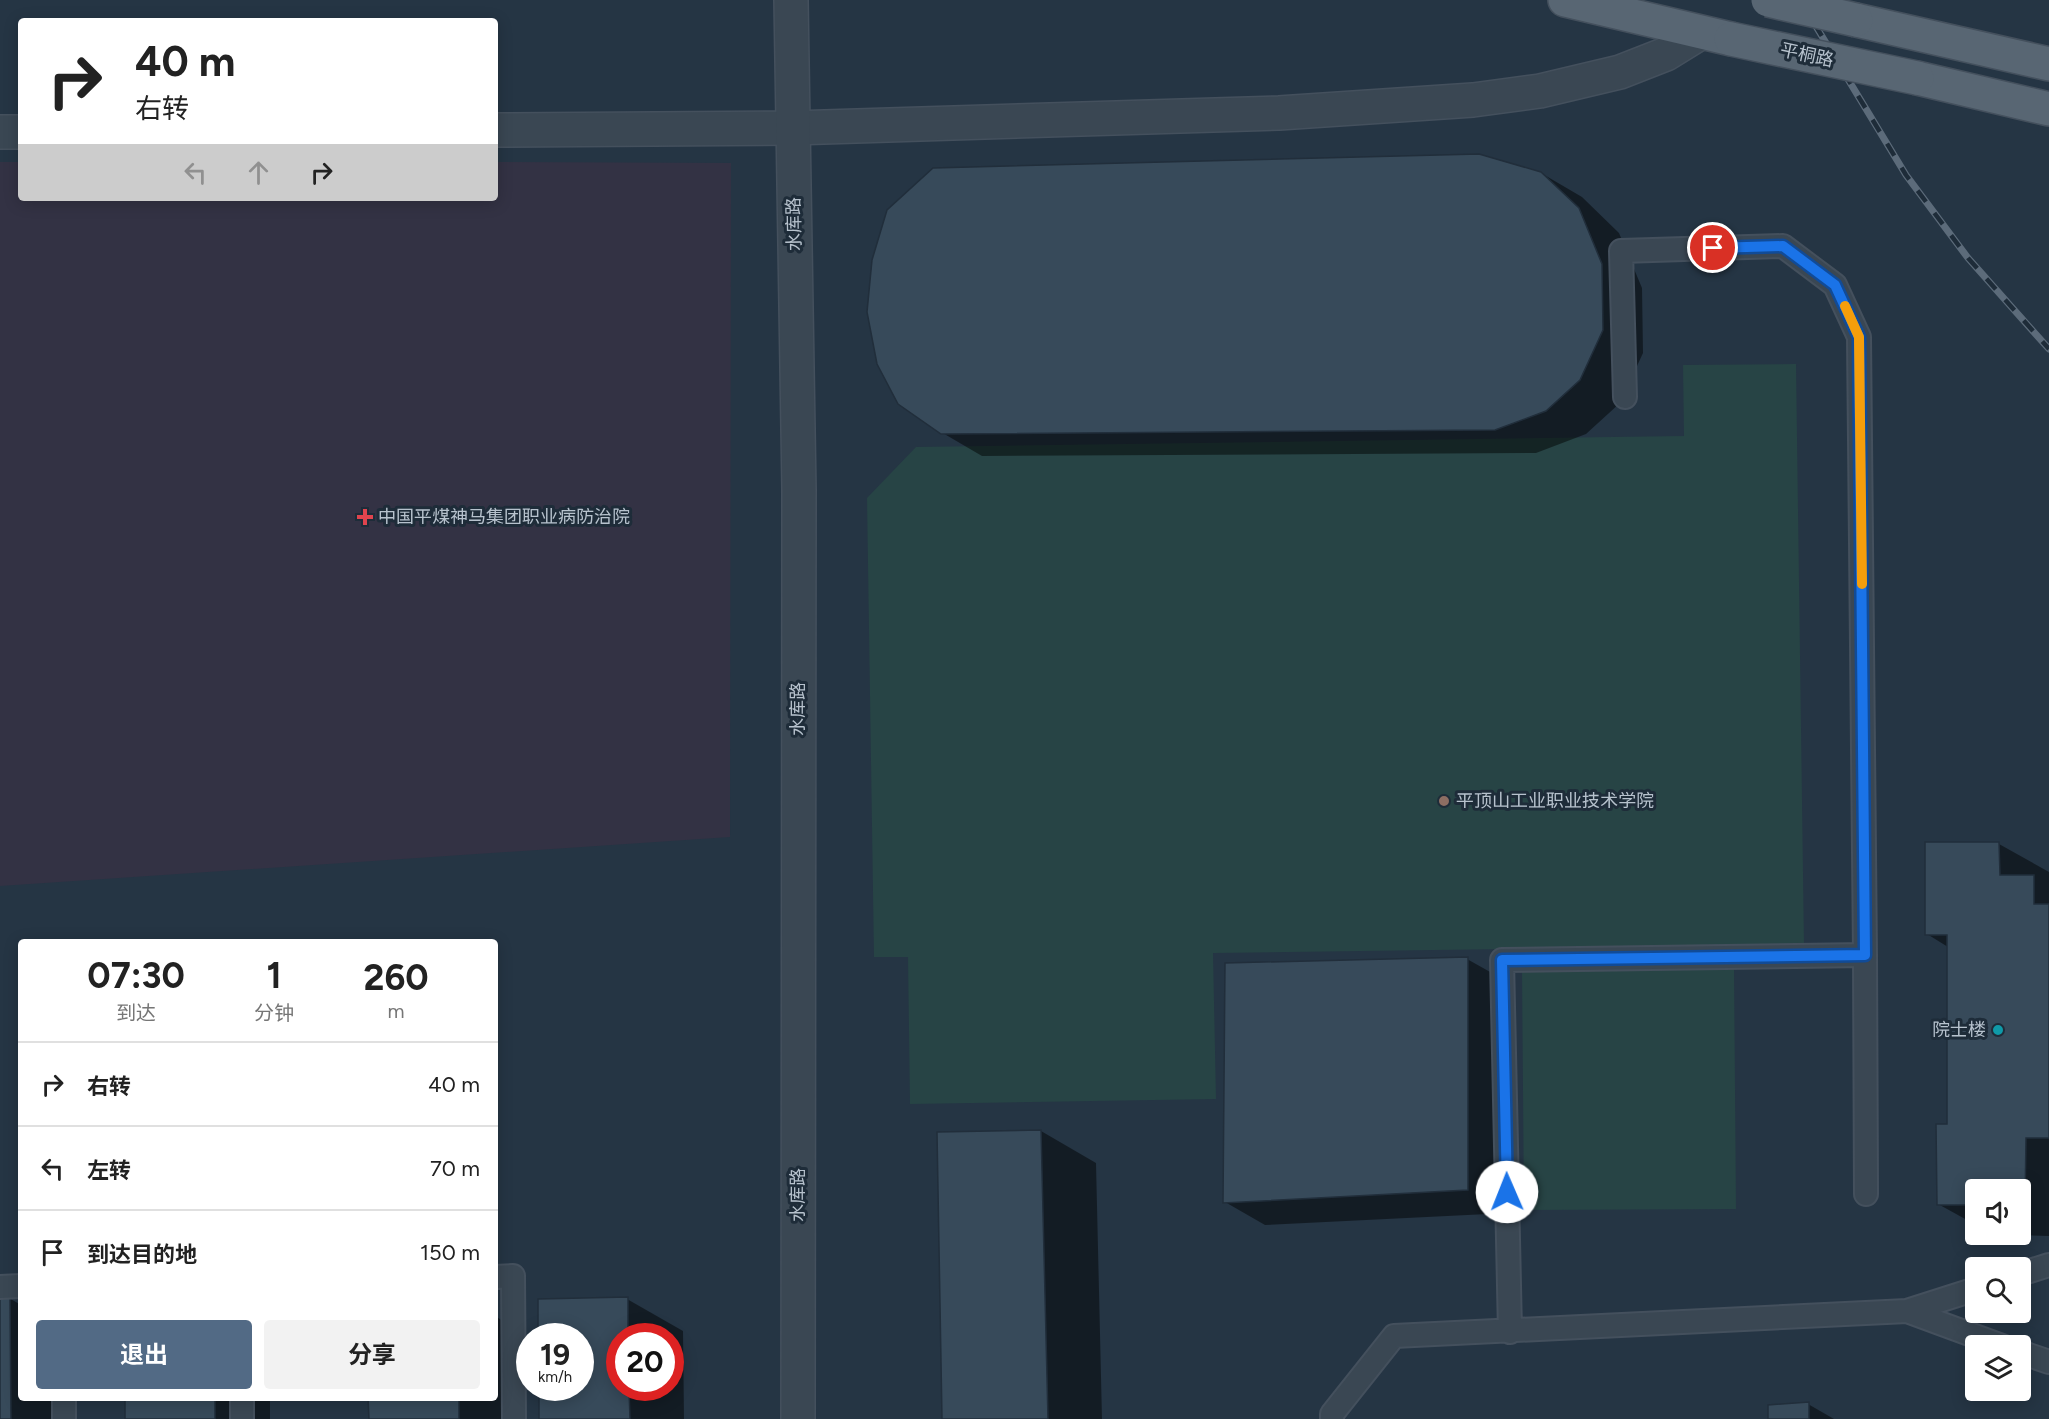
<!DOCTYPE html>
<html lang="zh">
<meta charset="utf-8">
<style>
:root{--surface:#fff;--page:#f2f2f2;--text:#222;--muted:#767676;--line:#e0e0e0;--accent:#526a85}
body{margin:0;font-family:Figtree,"Noto Sans SC",sans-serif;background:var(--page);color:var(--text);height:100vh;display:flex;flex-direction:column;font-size:22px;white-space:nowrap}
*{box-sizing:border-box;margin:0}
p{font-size:20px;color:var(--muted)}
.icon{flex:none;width:33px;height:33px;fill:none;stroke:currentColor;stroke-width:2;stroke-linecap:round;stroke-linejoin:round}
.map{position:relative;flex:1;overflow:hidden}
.sheet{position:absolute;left:18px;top:939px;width:480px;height:462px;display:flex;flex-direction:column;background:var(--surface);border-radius:6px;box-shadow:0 3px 15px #0003}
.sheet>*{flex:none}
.banner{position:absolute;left:18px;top:18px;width:480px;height:183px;border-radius:6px;box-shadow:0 3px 15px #0003;background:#fff;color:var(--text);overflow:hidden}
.fabs{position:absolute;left:1965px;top:1179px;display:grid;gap:12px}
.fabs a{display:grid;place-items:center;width:66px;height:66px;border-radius:6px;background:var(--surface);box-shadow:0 3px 15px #0003;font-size:30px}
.speed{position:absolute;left:516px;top:1323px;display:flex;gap:12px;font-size:30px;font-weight:700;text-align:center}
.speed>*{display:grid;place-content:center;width:78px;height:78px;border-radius:50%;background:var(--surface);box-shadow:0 3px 15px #0003;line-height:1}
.speed small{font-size:15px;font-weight:400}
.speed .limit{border:9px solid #d22;background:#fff;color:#111}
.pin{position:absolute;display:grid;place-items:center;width:51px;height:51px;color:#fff;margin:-26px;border:3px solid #fff;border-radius:50%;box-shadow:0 2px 6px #0007}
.me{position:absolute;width:66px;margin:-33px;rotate:359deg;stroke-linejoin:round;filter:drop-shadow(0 0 4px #0008)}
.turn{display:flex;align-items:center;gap:21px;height:126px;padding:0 18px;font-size:27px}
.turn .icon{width:78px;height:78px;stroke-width:2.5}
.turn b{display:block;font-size:42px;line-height:51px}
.lanes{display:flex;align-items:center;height:57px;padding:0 18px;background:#0003;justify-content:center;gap:30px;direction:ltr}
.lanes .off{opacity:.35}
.eta{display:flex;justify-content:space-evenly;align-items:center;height:102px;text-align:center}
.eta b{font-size:36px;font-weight:700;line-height:42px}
.cta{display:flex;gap:12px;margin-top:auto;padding:12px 18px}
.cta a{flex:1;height:69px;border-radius:6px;background:var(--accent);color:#fff;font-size:24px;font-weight:700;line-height:69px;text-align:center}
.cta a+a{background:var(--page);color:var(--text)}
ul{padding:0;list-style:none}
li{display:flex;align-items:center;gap:18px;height:84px;padding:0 18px;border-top:2px solid var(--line)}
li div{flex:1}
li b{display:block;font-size:22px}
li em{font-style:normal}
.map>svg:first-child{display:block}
.medical{fill:#333244}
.green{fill:#274445}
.shadow{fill:#0007;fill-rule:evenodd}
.building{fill:#374a5a;stroke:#212e3b;stroke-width:1.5}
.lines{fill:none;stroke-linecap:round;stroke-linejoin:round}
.service-casing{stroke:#44505d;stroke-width:26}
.minor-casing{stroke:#44505d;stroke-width:36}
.tertiary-casing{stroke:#44505d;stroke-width:36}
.primary-casing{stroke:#44505d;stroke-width:36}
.service{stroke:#3a4753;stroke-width:22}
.minor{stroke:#3a4753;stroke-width:33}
.tertiary{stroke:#3a4753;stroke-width:33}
.primary{stroke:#586673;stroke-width:33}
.rail-casing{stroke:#5c6b7a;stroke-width:7}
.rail{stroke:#1e2c39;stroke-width:4.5;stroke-dasharray:14;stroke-linecap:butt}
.primary-bridge-casing{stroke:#44505d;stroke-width:36;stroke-linecap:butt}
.primary-bridge{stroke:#586673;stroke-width:33}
.route-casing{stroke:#114b97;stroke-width:15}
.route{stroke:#1a73e8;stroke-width:10}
.slow{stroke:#f59e0b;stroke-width:10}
.health-dot{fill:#e0444e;stroke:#1e2c39;stroke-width:2}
.education-dot{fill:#8d6e63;stroke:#1e2c39;stroke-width:2}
.culture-dot{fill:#0f9aa8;stroke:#1e2c39;stroke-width:2}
.labels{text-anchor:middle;stroke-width:6;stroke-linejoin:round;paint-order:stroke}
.street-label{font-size:18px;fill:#b7c2cd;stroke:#1e2c39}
.poi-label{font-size:18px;fill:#b7c2cd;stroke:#1e2c39;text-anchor:start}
</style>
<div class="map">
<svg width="2049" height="1419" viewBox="0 0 2049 1419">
<rect width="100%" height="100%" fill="#253544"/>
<path class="medical" d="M0,162h21v36h474v-36l236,1 -1,674 -730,49z"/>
<path class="green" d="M1796,364l8,581 -591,8 3,146 -306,5 -2,-147h-34l-7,-459 49,-51 768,-11 -1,-71z
M1734,968l2,241 -212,1 -2,-240z"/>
<path class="shadow" d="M1541,173l41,24 37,36 23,55 1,65 -23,50 -34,31 -50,19 -554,3 -41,-24z
M1999,844l50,28v364l-57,-2h28v-44h-44v35l-38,-21 11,-79 -1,-178 -21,-13z
M1467,959l41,23v231l-243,12 -40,-23z
M1041,1131l55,32 6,256h-159z
M0,1298h9l12,7v93h45v21h-66z
M627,1299l56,32 1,88h-143l-1,-31h40v-52h-40l-1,-36zM620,1336h50v52h-50z
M495,1316l18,11 1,92h-144v-21h125z
M126,1398h144v21h-143z
M1808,1404l26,15h-65z"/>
<path class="building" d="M1479,154l62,18 38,36 23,56 1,66 -23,50 -34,31 -51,19 -554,4 -43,-30 -21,-40 -10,-52 5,-52 15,-50 46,-42z
M1925,842h74l1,33h34v29h15v234h-23l-1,66h-5v-14h-44v15h-39l-1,-81h11v-189h-22z
M1468,957v233l-245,13 2,-240z
M1041,1130l7,289h-106l-5,-287z
M0,1297h10l1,122h-11z
M628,1297v39h-8v52h9l1,31h-91v-31h41v-52h-42v-37z
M125,1398h90v21h-90z
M368,1398h91v21h-90z
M1809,1402v17h-41v-14z"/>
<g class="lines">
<g class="service-casing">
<path id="service" d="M1865,955l1,239
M2020,1274l29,-9
M495,1277l18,-1 1,143
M0,1287l21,-1
M1976,1289l-69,22 95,35
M1510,1332l-8,-372 363,-5 -6,-618 -24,-52 -52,-39 -162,5 4,146
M2020,1352l29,10
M242,1398v21
M64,1419v-21
M1332,1419v-5l62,-78 513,-25"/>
</g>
<g class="minor-casing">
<path id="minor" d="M495,130l297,-2 487,-15 194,-13 67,-9 80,-19 46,-18 34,-21
M0,132h21"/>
</g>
<g class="tertiary-casing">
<path id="tertiary" d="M791,0l8,490 -1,929"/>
</g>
<g class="primary-casing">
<path id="primary" d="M1565,0l166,39
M1856,20l193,44
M1917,78l132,31"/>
</g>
<use href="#service" class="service"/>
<use href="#minor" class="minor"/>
<use href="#tertiary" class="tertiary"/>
<use href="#primary" class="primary"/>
<g class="rail-casing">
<path id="rail" d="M1800,0l106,175 62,83 81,91"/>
</g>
<use href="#rail" class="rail"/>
<g class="primary-bridge-casing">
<path id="primary-bridge" d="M1768,0l88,20
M1731,39l186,39"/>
</g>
<use href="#primary-bridge" class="primary-bridge"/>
</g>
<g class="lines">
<g class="route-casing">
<path id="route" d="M1507,1192l-5,-232 363,-5 -6,-618 -24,-52 -52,-39 -70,2"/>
</g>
<use href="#route" class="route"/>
<path class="slow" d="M1845,306l14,31 3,247"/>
</g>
<path class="health-dot" d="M362 508h6v6h6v6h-6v6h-6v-6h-6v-6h6z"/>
<circle class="education-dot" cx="1444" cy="801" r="6"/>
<circle class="culture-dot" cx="1998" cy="1030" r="6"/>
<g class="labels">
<g class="street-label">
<text transform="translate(1807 55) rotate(12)" y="6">平桐路</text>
<text transform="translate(794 224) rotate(-91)" y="6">水库路</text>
<text transform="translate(798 709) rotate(-90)" y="6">水库路</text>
<text transform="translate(798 1195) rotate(-90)" y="6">水库路</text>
</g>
<g class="poi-label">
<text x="378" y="523">中国平煤神马集团职业病防治院</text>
<text x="1456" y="807">平顶山工业职业技术学院</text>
<text x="1986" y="1036" text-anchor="end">院士楼</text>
</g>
</g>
</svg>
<div class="fabs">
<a><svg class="icon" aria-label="sound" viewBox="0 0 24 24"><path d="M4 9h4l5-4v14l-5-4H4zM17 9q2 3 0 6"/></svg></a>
<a><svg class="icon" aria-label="search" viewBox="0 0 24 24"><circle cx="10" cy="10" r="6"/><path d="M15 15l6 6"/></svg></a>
<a><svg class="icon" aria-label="layers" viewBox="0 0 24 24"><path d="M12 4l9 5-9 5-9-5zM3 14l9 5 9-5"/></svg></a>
</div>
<div class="speed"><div>19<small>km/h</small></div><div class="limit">20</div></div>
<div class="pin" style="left:1713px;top:248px;background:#d93025"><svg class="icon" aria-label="arrive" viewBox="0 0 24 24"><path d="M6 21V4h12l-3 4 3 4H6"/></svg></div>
<svg class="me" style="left:1507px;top:1192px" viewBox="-20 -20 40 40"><circle r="19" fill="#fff"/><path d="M0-13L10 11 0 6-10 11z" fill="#1a73e8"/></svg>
<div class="banner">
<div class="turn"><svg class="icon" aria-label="right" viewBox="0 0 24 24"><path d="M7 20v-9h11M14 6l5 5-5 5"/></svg><div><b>40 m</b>右转</div></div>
<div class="lanes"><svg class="icon off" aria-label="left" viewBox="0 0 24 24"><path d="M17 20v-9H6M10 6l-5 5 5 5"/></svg><svg class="icon off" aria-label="ahead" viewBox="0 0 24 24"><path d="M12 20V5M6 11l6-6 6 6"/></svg><svg class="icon" aria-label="right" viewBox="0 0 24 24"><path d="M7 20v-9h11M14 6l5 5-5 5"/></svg></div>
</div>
<section class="sheet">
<div class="eta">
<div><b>07:30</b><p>到达</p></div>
<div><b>1</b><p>分钟</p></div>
<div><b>260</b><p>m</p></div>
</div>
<ul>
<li><svg class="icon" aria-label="right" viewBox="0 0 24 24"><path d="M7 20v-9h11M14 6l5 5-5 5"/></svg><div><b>右转</b></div><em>40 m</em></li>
<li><svg class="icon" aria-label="left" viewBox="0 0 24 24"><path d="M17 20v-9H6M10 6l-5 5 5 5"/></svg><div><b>左转</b></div><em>70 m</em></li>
<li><svg class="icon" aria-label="arrive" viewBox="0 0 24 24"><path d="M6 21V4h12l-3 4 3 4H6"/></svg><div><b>到达目的地</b></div><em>150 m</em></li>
</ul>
<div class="cta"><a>退出</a><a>分享</a></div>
</section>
</div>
